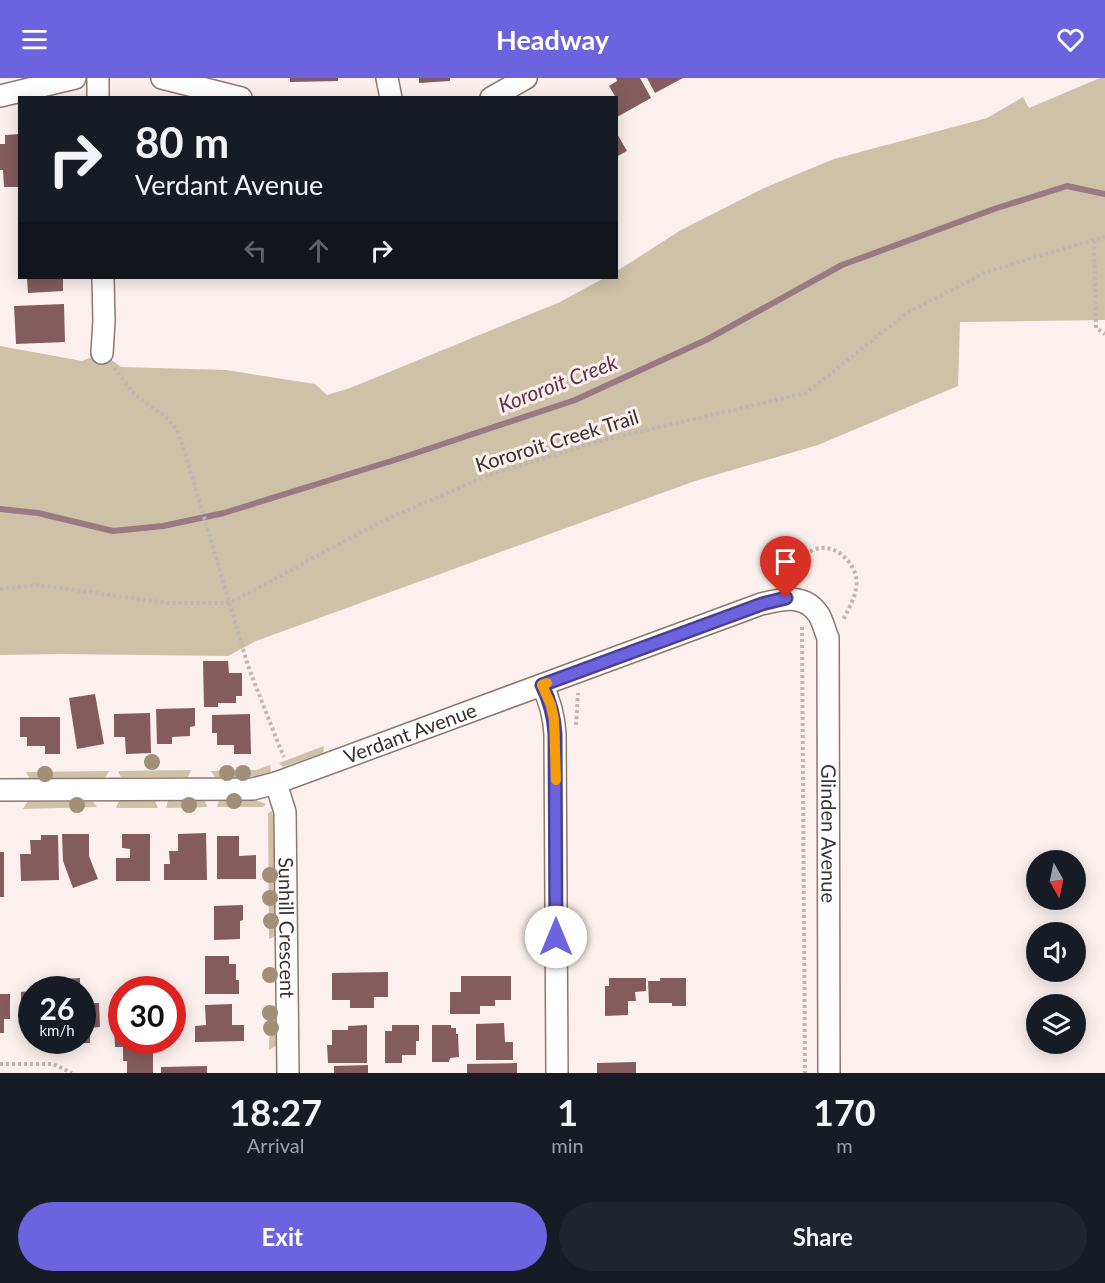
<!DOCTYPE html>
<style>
:root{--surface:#171b24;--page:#20242c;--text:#f1f3f6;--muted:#9ea1a6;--accent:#6e63de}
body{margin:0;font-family:Lato,sans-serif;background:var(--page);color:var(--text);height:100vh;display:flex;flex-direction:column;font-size:22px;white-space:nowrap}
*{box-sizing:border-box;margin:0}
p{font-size:20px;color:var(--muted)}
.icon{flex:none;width:33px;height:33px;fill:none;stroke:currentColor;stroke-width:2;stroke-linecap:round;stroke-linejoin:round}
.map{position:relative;height:995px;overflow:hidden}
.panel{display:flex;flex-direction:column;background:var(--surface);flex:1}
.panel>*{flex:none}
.banner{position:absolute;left:18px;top:18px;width:600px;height:183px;border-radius:0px;box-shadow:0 3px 15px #0003;background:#171b24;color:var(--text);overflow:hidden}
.needle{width:39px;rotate:171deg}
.tools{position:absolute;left:1026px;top:772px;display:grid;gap:12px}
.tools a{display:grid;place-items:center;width:60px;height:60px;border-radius:50%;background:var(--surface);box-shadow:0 3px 15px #0003;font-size:30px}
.speed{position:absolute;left:18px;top:898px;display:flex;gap:12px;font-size:30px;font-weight:700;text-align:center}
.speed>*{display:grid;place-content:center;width:78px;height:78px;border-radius:50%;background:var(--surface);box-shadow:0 3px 15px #0003;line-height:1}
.speed small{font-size:15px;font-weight:400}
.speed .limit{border:9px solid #d22;background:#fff;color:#111}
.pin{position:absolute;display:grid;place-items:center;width:51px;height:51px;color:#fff;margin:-62px -26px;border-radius:50% 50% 50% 0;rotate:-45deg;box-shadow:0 0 6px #0007}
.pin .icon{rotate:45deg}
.me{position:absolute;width:66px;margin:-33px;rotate:0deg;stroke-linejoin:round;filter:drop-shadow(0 0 4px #0008)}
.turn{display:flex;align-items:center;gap:21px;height:126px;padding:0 18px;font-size:27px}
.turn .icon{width:78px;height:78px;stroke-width:2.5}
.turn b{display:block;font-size:42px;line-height:51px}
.lanes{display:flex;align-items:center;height:57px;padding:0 18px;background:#0003;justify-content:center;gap:30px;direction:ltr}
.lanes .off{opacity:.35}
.eta{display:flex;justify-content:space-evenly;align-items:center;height:102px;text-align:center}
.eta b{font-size:36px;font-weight:700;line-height:42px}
.action{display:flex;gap:12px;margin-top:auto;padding:12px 18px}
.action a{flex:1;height:69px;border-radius:36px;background:var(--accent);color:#fff;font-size:24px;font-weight:700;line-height:69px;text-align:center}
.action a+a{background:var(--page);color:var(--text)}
header{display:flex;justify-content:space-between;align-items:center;height:78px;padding:0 18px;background:var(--accent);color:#fff;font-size:27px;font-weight:700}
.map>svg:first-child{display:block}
.green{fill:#cec1a8}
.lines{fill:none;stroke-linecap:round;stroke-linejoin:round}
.stream{stroke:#997984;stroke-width:6}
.building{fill:#845c5e}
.street-casing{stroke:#8f776f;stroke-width:24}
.path{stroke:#bfb5b2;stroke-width:4;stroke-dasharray:3 3;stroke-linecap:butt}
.street{stroke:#fff;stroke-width:21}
.tree{fill:#a19077}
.route-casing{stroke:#484090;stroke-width:15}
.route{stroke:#6e63de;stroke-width:10}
.slow{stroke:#f59e0b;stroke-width:10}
.labels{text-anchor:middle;stroke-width:6;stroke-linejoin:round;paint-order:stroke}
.street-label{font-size:20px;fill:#392f2c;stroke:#fbf0ed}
.water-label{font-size:21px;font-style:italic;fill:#66304a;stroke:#fbf0ed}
</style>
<header><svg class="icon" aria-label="menu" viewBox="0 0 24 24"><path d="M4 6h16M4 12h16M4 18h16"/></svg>Headway<svg class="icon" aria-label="heart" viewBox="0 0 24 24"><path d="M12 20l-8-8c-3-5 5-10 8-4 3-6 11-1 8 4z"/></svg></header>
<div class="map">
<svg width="1105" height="995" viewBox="0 0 1105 995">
<rect width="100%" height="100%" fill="#fbf0ed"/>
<path class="green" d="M1100,0h5v242l-145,2 -2,64 -140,59 -123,36 -439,160 -28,15 -167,-2 -61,1v-309l82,15 20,-8 19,14 105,3 89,14 12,11 23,-7 210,-86 44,-24h12l1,-7 64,-41 83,-42 70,-29 153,-41 36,-21 6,11z
M324,668l-1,7 -40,14 -4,-4z
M270,687l1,7 -21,5h-35l-4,-6 45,-1z
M191,692l-3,7h-67l-3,-6z
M109,693l-4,7 -75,1 -4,-7z
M219,722h37l10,4 -3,3h-46z
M119,723h36l3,7h-42z
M168,723h37l2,6 -41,1z
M27,724h66l4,5 -74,2z
M272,733l3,12 1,113 -7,3 -1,-126z
M270,928l6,3 1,36 -8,5z"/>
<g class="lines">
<path class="stream" d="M0,431l38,4 75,18 50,-5 61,-13 177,-55 174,-58 131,-60 136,-75 152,-56 73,-23 38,8"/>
</g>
<path class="building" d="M290,0h48v3l-48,1z
M419,0h31v3l-31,2z
M616,0h24l11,20 -34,19 -1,-19 -7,-12 8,-5z
M647,0h36l-28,15z
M616,54l11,19 -11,6z
M20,56v53h-16l-1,-17h-3v-26h5v-9z
M27,200h36v13l-35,2z
M64,226l1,38 -49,2 -2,-38z
M203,583h25l1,12h13v23h-6v7h-18v4h-14z
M95,616l9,50 -27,5 -8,-51z
M195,630v18l-5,1v9l-18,1v7h-15l-1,-35z
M150,635l1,40 -25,1 -1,-17h-11v-23z
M250,636l1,40h-17v-9h-17v-12h-5v-18z
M20,639h40v37h-15v-8h-18v-9h-7z
M206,755l1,47h-43v-16h6l-1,-13h9v-17z
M62,756h27v22l9,23 -25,9 -10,-27z
M122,756h28v47h-34v-23h14v-9l-8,-1z
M41,757h17l1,45 -38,1 -1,-27h11l-1,-14h11z
M217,758h22v20l17,-1v24h-39z
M0,774h4v45h-4z
M243,827v15l-3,1v18l-26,1v-34z
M205,878h24v8h7v16h3v14h-34z
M388,894v25h-14v11h-24v-8h-18v-27z
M461,898h50v24h-16v6h-15v8h-30v-22h11z
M80,900v12h-17v-11z
M609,900h37v13l-11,1 1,9h-8v14l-23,1v-30h4z
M660,900h26v28h-14v-3h-23l-1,-22h12z
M32,913v38h-5l-1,-16h-5v-21z
M0,916h10v25h-6v14h-4z
M82,925h17l1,24 -10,1v15h-8z
M232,926v21h12v16l-49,1v-16l11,-1 -1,-20z
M504,945l1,19h8v18h-37v-36z
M367,947v38h-39l-1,-18h5v-15h16v-4z
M392,947h27v16h-3v14h-14v8h-17v-32h7z
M432,947h19v3h5v6h2l1,23 -9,1 -1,4h-17z
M114,950h8v13h31v32h-26v-12h-4v-14h-8z
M636,984v11h-39v-10z
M517,985v10h-50v-9z
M368,987v8h-34v-7z
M207,988v7h-46v-6z"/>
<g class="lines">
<g class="street-casing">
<g id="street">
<path d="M98,0v20"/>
<path d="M162,0l79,20"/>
<path d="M387,0l4,20"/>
<path d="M0,18l75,-18"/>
<path d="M491,20l35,-20"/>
<path d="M102,275l2,-32 -1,-43"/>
<path d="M542,607c8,16 12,31 13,49l2,339"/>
<path id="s1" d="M276,705l9,29 3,261"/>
<path id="s2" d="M0,712l253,-1 23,-6 485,-179c22,-5 44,-11 58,11 4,7 6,16 9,23l1,435"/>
</g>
</g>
<path class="path" d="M1094,163l2,87 9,6
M114,290l21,27 31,22 10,12 8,20 64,217 30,77 6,14
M772,501c5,-2 12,-3 17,-7 8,-6 14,-17 24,-22 23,-10 48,17 43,39 -2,11 -8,21 -13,31
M0,511l37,-4 131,18h62l150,-81 109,-47 111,-34 206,-48 102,-81 76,-39 58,-18 63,-18
M802,549l3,446
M576,647l2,-32
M0,986h53l19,9"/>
<use href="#street" class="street"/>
</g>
<g class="tree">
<circle cx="152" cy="684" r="8"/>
<circle cx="227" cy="695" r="8"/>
<circle cx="243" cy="695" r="8"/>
<circle cx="45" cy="696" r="8"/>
<circle cx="234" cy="723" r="8"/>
<circle cx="77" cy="727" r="8"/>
<circle cx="189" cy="727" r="8"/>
<circle cx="270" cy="797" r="8"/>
<circle cx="270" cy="820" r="8"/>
<circle cx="271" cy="843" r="8"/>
<circle cx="270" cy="897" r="8"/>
<circle cx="270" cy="935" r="8"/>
<circle cx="271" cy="950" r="8"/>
</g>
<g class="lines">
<g class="route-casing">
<path id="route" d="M556,859l-1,-203c-1,-18 -5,-33 -13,-49l220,-81 24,-6"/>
</g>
<use href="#route" class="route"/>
<path class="slow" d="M547,605l-5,2 9,20 3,14 2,61"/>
</g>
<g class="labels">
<g class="street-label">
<text transform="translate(557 363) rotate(-17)" y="7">Kororoit Creek Trail</text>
<text dy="7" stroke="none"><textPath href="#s2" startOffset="420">Verdant Avenue</textPath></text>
<text dy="7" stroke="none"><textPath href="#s2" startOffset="1078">Glinden Avenue</textPath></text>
<text dy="7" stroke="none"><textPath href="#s1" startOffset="146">Sunhill Crescent</textPath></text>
</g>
<g class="water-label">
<text transform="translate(558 306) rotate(-21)" y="7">Kororoit Creek</text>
</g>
</g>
</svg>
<div class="tools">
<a><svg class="needle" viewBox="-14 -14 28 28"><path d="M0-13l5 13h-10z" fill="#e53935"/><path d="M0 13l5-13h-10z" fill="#9ea1a6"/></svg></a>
<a><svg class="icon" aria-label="sound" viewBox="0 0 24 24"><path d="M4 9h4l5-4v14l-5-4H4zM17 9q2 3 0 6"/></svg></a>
<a><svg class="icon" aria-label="layers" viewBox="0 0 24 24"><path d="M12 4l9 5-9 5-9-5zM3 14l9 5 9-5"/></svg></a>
</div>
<div class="speed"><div>26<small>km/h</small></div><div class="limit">30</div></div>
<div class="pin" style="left:786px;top:520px;background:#d93025"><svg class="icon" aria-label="arrive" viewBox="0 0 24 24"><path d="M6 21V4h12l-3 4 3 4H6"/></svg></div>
<svg class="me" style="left:556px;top:859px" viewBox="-20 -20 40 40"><circle r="19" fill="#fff"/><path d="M0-13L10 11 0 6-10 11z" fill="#6e63de"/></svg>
<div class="banner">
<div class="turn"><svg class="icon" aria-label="right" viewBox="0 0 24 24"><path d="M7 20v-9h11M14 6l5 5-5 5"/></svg><div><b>80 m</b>Verdant Avenue</div></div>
<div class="lanes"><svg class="icon off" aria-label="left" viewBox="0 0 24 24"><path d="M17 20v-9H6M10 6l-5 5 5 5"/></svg><svg class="icon off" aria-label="ahead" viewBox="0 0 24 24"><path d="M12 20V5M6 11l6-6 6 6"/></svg><svg class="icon" aria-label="right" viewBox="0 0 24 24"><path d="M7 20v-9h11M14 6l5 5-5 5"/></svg></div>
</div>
</div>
<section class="panel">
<div class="eta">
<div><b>18:27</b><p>Arrival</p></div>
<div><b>1</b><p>min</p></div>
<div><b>170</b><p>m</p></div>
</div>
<div class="action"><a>Exit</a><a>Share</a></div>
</section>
